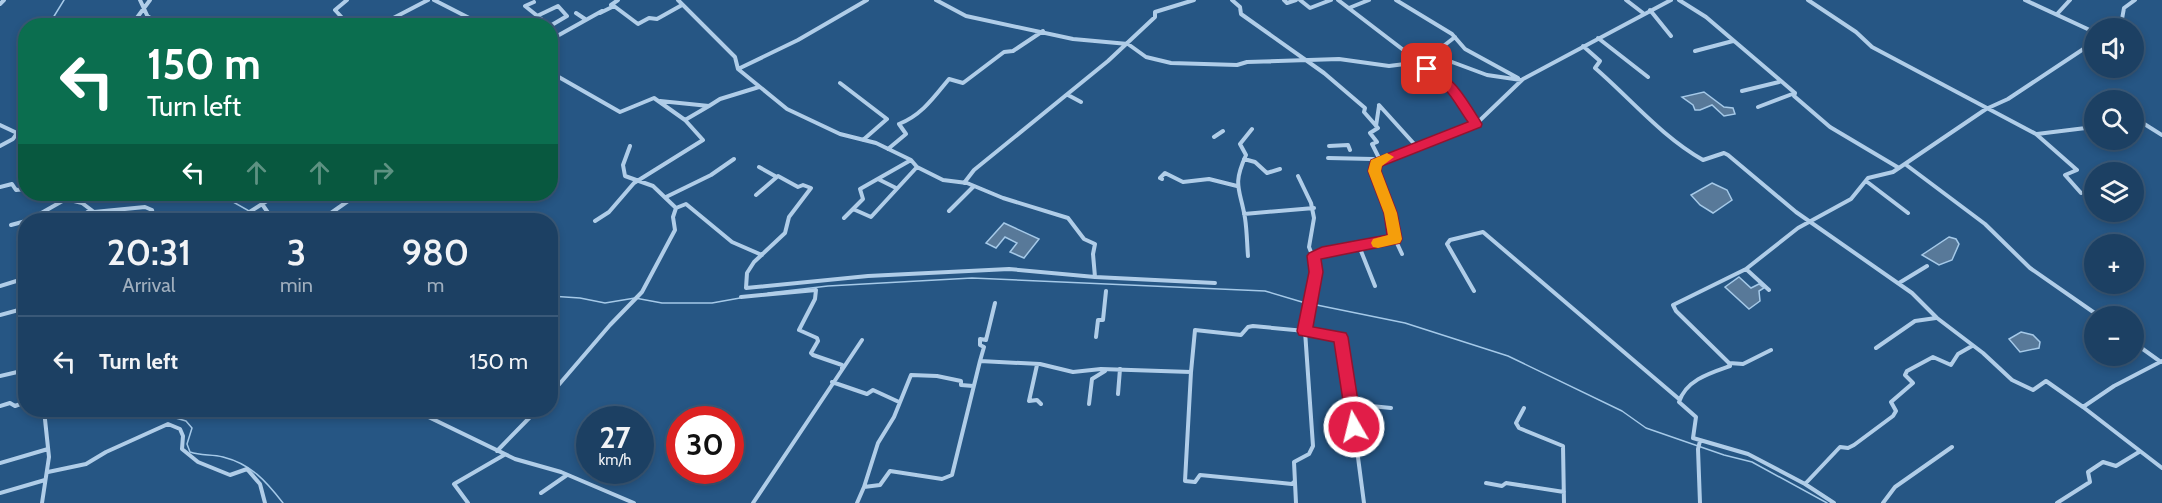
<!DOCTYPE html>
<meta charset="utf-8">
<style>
:root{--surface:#1c4063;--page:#254769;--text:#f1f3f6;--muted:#a0afbe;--line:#3a5978}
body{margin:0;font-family:Cabin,sans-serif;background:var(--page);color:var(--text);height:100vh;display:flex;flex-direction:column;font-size:22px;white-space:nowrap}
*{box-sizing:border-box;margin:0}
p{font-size:20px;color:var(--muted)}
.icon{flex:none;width:33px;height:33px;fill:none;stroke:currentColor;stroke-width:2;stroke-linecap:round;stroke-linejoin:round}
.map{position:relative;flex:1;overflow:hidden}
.details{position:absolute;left:18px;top:213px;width:540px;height:204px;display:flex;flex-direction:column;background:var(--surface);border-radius:24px;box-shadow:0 3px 9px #0003,0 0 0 2px var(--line)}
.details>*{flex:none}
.guide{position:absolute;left:18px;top:18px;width:540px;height:183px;border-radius:24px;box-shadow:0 3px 9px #0003,0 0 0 2px var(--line);background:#0b6e4f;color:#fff;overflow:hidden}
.fabs{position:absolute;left:2084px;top:18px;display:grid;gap:12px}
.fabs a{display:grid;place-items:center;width:60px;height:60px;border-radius:50%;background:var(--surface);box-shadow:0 3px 9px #0003,0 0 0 2px var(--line);font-size:30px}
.speed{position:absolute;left:576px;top:406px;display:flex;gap:12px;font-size:30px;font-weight:700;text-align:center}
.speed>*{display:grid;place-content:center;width:78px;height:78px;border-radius:50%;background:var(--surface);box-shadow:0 3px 9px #0003,0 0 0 2px var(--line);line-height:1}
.speed small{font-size:15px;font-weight:400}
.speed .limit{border:9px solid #d22;background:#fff;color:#111}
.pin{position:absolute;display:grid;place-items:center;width:51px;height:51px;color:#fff;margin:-26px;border-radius:12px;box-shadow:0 3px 9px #0006}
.me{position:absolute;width:66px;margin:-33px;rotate:352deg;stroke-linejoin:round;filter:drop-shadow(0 0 4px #0008)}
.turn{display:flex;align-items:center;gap:21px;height:126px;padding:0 30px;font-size:27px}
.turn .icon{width:78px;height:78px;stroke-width:2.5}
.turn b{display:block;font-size:42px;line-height:51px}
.lanes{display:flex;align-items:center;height:57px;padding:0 30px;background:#0003;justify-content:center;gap:30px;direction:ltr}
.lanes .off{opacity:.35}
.eta{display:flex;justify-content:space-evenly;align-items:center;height:102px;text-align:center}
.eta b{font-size:36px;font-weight:600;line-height:42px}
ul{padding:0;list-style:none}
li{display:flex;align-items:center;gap:18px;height:90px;padding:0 30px;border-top:2px solid var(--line)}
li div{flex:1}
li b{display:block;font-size:22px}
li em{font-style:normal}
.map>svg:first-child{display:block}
.water{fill:#587999;stroke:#a5c9e8;stroke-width:1.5}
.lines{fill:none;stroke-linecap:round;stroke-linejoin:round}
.stream{stroke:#a5c9e8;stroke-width:1.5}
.street{stroke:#b0cde8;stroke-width:4}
.route{fill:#e11d48;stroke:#92132f;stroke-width:1.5}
.slow{fill:#f59e0b}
</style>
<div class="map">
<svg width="2162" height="503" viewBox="0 0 2162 503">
<rect width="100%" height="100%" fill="#265684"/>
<path class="water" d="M1704,92l20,15 9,1 2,6 -11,2 -12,-11 -12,5h-5l-2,-5 -11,-8z
M1712,183l15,7 5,10 -19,13 -13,-8 -9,-10z
M1004,223l35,16 -15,19 -14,-6 7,-9 -12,-6 -9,11 -10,-5z
M1949,237l7,2 3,5 -7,16 -13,5 -17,-10z
M1739,277l12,11 8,-4 5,4 -5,3 1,10 -11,8 -24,-22z
M2021,332l12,3 7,7 -1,6 -19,4 -11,-13z"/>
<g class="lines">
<path class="stream" d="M48,26l16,-26
M219,194l46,26
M768,293l60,-7 144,-8 293,13 37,11 103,21 103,33 114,55 24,17 78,27 28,7 75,41
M550,296l30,2 25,5 30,-5 27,5h50l28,-5
M166,410l3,6 17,5 6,7 -5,16 3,8c11,4 22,2 33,5 28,7 43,24 60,46"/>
<path class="street" d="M140,0l12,26
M347,0l-12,10 11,12 11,4
M434,0l43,22 3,4
M678,0l57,57 3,12 49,40 53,25 36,9 35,17 -51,29 3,10 -19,19
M936,0l30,16 107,23 55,5 18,13 25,6 66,2 10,-3 92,-3 50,7 40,-5 12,3 11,-2 35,13 34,5
M1232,0l8,7 1,7 83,59 41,35 -1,4 14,16 -8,5 7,9 -5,2 8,16
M1284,0l3,3 9,-3
M1300,0l10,8 21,-8
M1396,0l56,34 13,15 53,29
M1626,0l17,13
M1679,0l27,17 89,76 -1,3 36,31 69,41
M1808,0l48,32 16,15 164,87 41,36 -12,5 16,18
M2025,0l69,32
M534,2l-9,4 25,20
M0,4l4,-4
M611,5l7,-5
M1349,8l20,-8
M1650,10l21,26
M602,11l-2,2 14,-7 24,18 11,-6 8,1 25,-14
M576,13l9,6
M2058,13l12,-13
M537,16l21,-10 9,10 -17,10
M469,19l7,7
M133,23l17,-23
M125,26l24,-9
M378,26l50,-26
M2114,28l8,-9 2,-11 11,-8
M1598,38l50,39
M550,40l52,-29
M1583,46l17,15 -5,7c36,31 66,68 108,92l21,-7 4,2 68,57 116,81 25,25 46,35 29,27 21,10 13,-9 37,26
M1695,51l38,-10
M1423,62l32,-25
M738,69l60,-29 69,-40
M550,72l70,40 34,-14 31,22 24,-14
M840,83l47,36 -24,21
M1742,91l37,-9
M1068,95l13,7
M660,101l49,5 11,-7 39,-12
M1379,105l38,42
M1758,107l37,-14
M2133,121l5,-1 24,15
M1476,124l47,-45 148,-79
M0,125l17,8 -4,6 -13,7
M1376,126l3,-20
M2037,134l57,-7
M1214,137l9,-6
M630,146l-7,19 2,11 28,10 23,22 10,-4 46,38 30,13
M1329,146l19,-1 2,5
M888,149l18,-15 -7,-10c23,-9 35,-27 50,-45l14,4 41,-31 9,-1 30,-20
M1328,158l45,1 5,3
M1244,159l11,3 12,11 13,-4
M1905,164l80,60 45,44 69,48
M759,167l16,9
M1298,176l13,27 3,15 -5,29 4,10 2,21 -10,53 36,6 10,67 40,4
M878,179l18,9
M1162,179l-2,-1 5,-5 18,9 26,-3 28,7
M1866,181l42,32
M964,183l10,-13 134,-109 47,-44v-5l39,-12
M0,187l12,-3 4,6 10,-1
M46,194l11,7
M756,195l22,-19 20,11 5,-2 8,3 -22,29 -4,16 -31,29 -7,11 -1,15 122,-12 141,-7 86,8 -2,-23 2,-10 -11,-5 -16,-21 -65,-20 -36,-15 -24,-3 -26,-13 -6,-7
M666,197l45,-22 23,-16
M262,204l11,16
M853,209l18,8 46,-50
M949,211l25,-25
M1244,214l70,-6
M29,220l37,-21 16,4 12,9 51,-5 7,3 2,10
M77,220l13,-10
M237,220l41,-26
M321,220l37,-26
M595,221l14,-9 25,-29 69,-43 -18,-20
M11,225l15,-4
M1395,239l7,15
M1359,246l16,40
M1248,256c-1,-12 -1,-25 -3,-38 -5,-30 -13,-32 1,-63l-6,-11 12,-15
M1314,256l81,-17 -5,-26 -16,-42 2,-8 100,-39 -36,-46 -102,-78
M1746,269l-73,36 3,6 53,52 14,1 28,-14
M1095,277l120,6
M1899,283l28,-17
M0,286l26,-8
M1769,290l-23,-21 52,-41 53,-29 17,-21 25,-6 93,-63 22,-10 86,-57
M1474,291l-27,-47 3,-4 33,-8 196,167
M741,297l75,-7 -1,9 -16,31 18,8 1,3 -7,12 2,2 29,10v4
M0,315l26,-7
M1096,337l2,-17h5l3,-29
M2133,342l28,20
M1876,348l39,-27 21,-3
M980,361l4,-14 -4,-2v-6l6,1 9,-37
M2162,361l-48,25 -31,21 79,61
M1729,363l1,3c-20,7 -44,14 -51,36l17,15 -3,21 55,16 57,30 29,19
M1037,365l-8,36 8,-1 4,4
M1191,372l-6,109 10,1 5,-7 92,9 2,-2
M0,376l26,-6
M832,382l35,12 6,-4 26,12
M1118,394l2,-25
M550,395l60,-70 32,-33 33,-62 -2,-13 3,-9
M1089,404l3,-25 13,-8
M1351,404l13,99
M0,406l10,-3 5,3 11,-4
M1524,408l-8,15 3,5 44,18 1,57
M414,410l101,49 46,13 73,31
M45,412l7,-2
M1700,441l-2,8 2,54
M497,451l40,-41
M0,463l48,-14
M48,472l38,-8 20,-12 62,-28 12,5 3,7 -1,13 16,13 32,13 17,-6 13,15 5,19
M1486,483l16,3 4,-3 58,9
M1805,484l35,-37 8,1 6,-3 39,-29 3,-5 -5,-9 22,-19 -8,-8 2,-4 26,-14 18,8 7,-11 14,-8
M864,487l14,-44 16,-26 17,-42 26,1 24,5v4l12,1
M0,493l45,-13
M541,493l26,-18
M42,503l7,-46 -5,-47
M468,503l-14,-19 50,-29
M753,503l109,-163
M857,503l7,-16 16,-2 10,-14 52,8 10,-4 28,-114 60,3 33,8 28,-3 90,3 4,-42 46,5 7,-8 5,-1 52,5 8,115 -4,8 -15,8 2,41
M1883,503l12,-16 57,-40
M2057,503l33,-21 -2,-10 15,-10 13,4 23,-14"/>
</g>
<path class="route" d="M1427,65c25,7 42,38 55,59l-1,3 -99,39 -1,5 16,42 5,26 -2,4 -79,16 2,13 -10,55 33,6 2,4 14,90 -2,5 -6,2 -5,-2 -2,-5 -13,-85 -35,-7 -2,-4 12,-59 -2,-16 2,-3 13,-6 65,-12 -3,-22 -16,-42 3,-11 97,-38c-8,-11 -15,-25 -25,-35 -7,-7 -16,-11 -22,-18z"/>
<path class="slow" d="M1387,153l7,4 -12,9 -1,5 16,42 5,26 -2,4 -22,5 -5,-1 -2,-4 2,-4 15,-4 -4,-22 -16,-42 3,-11z"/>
</svg>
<div class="fabs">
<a><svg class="icon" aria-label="sound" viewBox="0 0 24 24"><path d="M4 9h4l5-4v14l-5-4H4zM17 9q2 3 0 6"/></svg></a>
<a><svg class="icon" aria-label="search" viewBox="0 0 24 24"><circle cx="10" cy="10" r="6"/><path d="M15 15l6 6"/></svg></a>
<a><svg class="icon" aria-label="layers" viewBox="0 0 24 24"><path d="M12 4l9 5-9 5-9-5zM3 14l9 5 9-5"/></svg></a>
<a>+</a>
<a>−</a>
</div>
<div class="speed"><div>27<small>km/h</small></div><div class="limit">30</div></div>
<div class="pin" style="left:1427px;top:69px;background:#d93025"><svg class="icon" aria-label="arrive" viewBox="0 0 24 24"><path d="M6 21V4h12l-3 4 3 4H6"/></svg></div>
<svg class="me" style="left:1354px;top:427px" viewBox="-20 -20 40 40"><circle r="17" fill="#e11d48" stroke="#fff" stroke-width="3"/><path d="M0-11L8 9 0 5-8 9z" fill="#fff"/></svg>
<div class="guide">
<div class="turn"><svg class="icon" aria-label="left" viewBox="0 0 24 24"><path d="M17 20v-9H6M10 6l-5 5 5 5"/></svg><div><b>150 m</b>Turn left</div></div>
<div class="lanes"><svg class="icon" aria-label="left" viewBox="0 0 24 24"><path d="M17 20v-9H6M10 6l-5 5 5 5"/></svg><svg class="icon off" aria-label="ahead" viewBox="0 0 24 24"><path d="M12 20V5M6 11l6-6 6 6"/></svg><svg class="icon off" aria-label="ahead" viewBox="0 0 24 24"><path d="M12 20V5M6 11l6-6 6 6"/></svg><svg class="icon off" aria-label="right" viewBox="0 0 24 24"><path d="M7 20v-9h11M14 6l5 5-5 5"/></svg></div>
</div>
<section class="details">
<div class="eta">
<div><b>20:31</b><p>Arrival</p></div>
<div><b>3</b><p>min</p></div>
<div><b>980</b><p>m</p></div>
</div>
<ul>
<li><svg class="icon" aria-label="left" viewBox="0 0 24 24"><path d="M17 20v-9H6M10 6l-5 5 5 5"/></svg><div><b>Turn left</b></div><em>150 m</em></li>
</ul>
</section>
</div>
